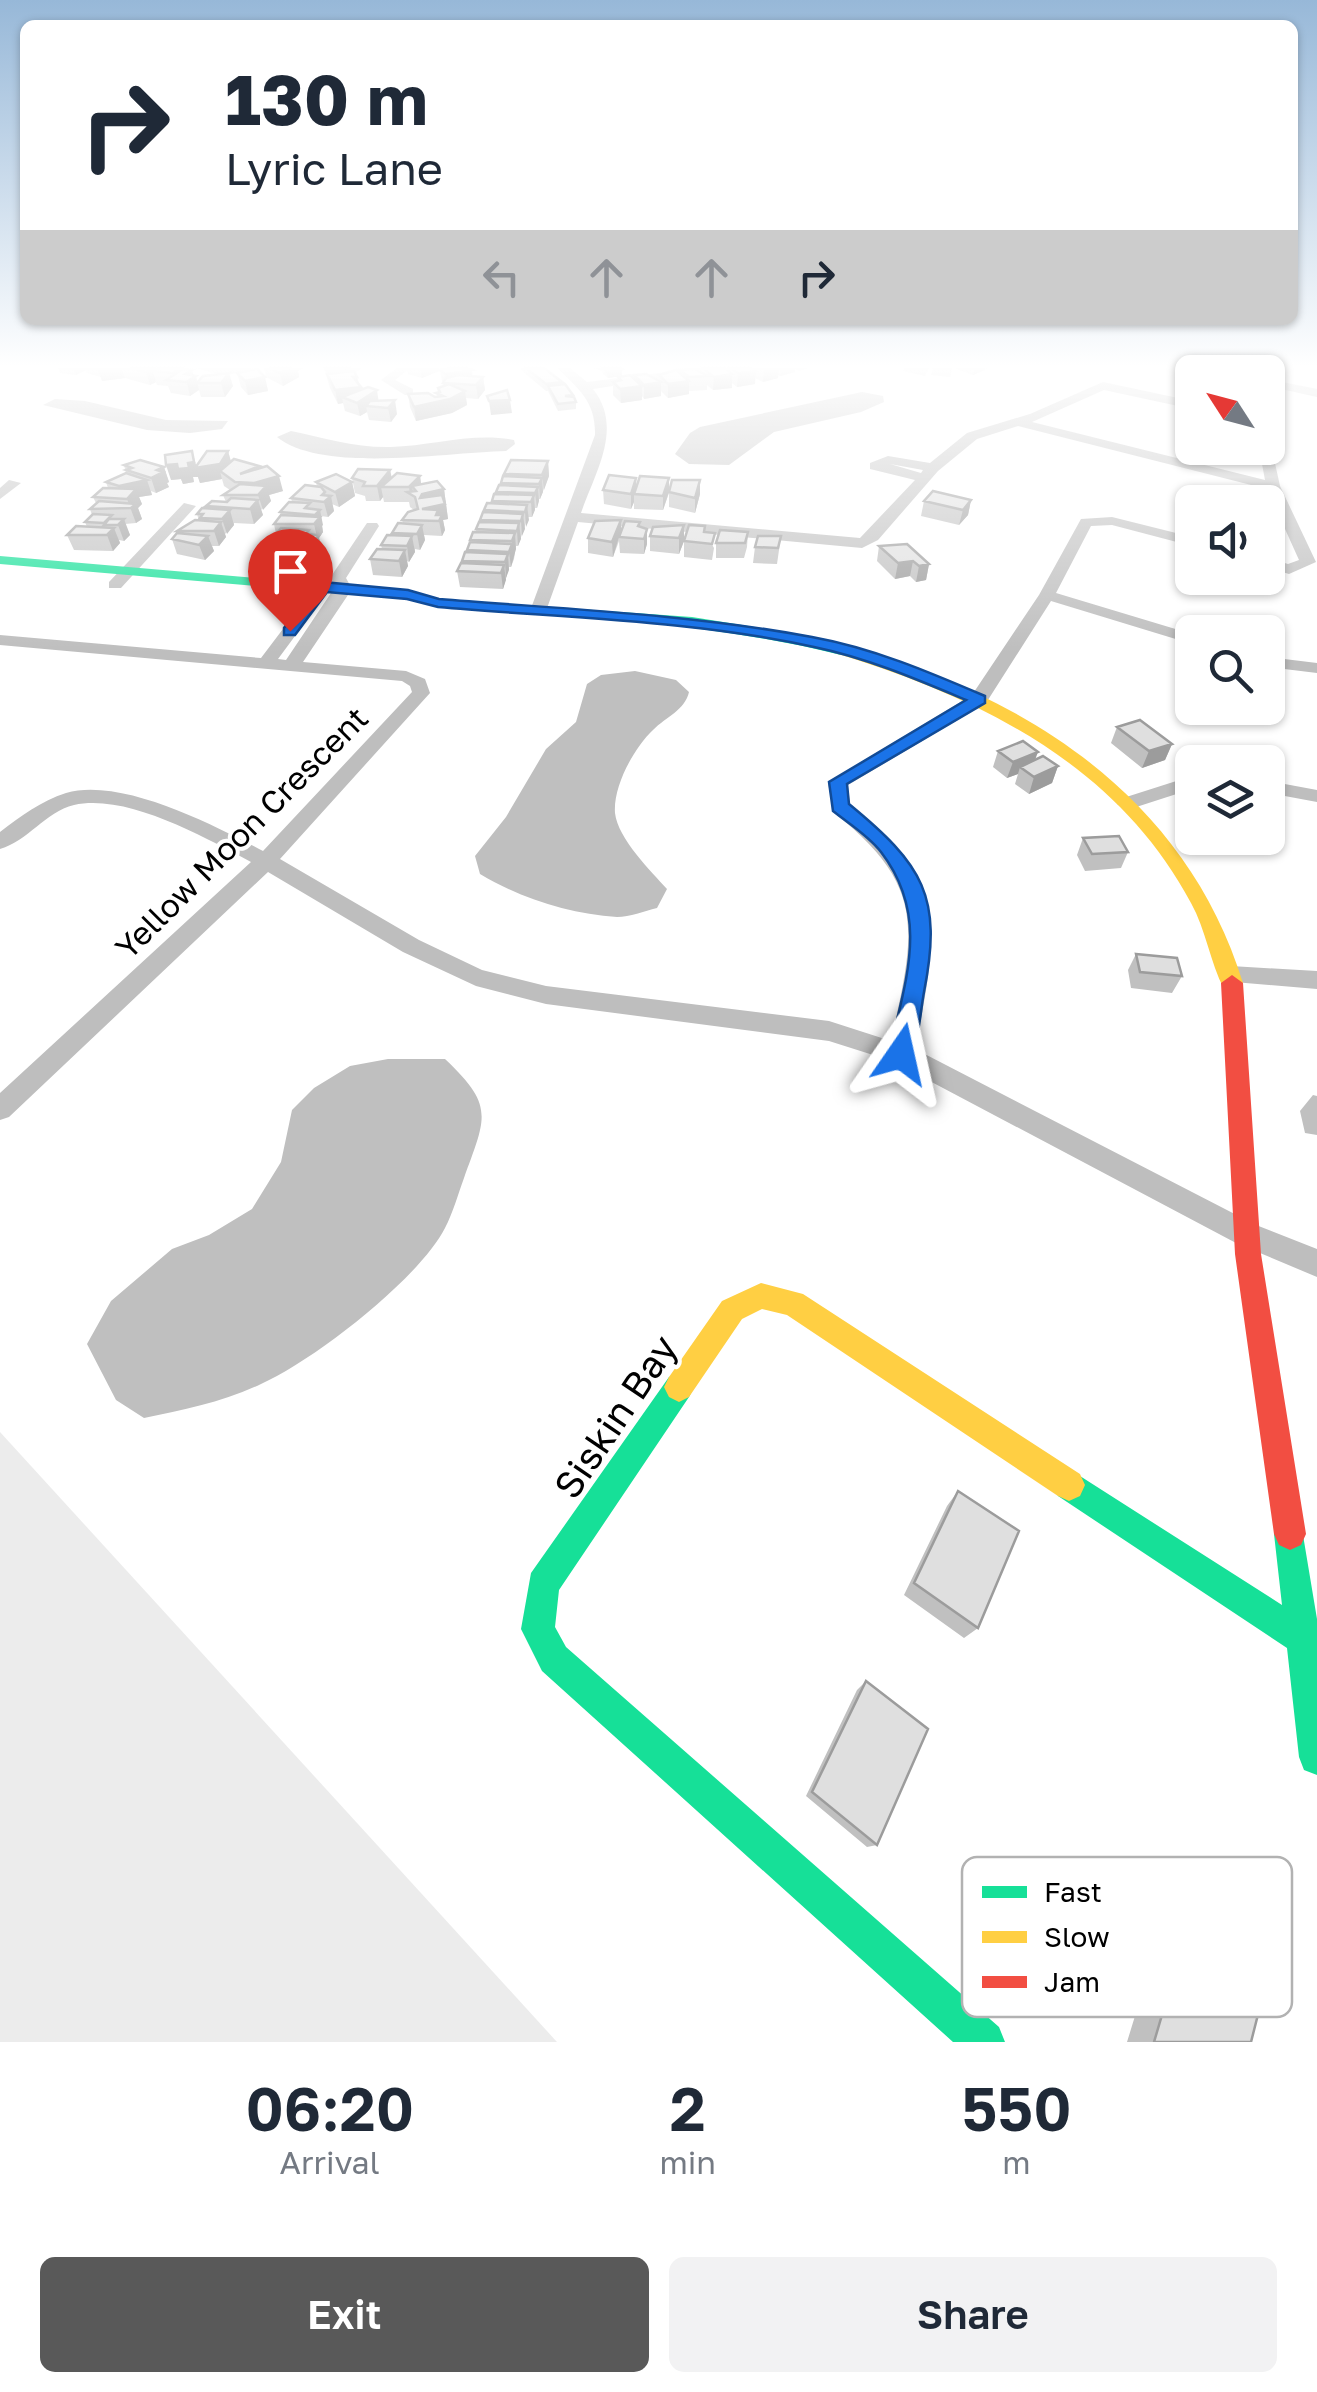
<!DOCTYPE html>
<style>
:root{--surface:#fff;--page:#f2f2f3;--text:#1f2937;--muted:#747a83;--accent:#595959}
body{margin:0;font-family:"Golos Text",sans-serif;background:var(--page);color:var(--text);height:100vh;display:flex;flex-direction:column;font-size:38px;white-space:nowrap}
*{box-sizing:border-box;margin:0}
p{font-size:32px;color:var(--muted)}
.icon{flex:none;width:55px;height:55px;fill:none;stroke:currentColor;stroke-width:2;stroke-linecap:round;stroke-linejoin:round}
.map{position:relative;height:2042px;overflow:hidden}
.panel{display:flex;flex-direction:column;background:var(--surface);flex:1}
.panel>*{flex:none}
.hud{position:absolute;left:20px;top:20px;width:1278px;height:305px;border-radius:15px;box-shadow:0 2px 8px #0004;background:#fff;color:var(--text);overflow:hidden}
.needle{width:65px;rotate:306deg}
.fabs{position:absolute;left:1175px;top:355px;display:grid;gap:20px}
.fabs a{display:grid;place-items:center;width:110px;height:110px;border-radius:15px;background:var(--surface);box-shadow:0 2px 8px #0004;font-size:50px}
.pin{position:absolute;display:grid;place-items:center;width:85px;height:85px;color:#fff;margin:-102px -42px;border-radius:50% 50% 50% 0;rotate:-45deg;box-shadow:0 0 10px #0007}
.pin .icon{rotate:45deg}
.me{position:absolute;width:110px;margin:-55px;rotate:11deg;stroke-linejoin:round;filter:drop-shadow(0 0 8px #0008)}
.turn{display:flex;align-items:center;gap:35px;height:210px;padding:0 40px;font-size:45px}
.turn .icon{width:130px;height:130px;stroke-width:2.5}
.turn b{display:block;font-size:70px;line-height:85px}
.lanes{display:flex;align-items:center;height:95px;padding:0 40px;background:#0003;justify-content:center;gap:50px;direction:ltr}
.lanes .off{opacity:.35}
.eta{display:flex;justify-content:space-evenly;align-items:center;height:170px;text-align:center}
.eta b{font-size:60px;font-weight:600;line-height:70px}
.button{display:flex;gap:20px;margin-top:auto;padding:20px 40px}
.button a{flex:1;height:115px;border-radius:15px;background:var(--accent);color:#fff;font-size:40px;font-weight:600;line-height:115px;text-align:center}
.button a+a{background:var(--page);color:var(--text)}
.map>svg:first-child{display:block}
.green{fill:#ececec}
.water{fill:#bfbfbf}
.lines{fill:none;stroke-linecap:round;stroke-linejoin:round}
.street{fill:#bebebe;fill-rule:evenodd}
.fast{fill:#16e098;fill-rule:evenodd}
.slow{fill:#ffcf43;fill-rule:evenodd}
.jam{fill:#f24e42;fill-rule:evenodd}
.wall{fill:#c0c0c0}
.shaded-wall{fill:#9c9c9c}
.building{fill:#dfdfdf;stroke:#9c9c9c;stroke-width:2.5}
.route{fill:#1a73e8;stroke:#114b97;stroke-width:2.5}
.labels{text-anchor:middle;stroke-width:8;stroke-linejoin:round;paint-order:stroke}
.street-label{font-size:32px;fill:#000;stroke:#fff}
.near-street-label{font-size:38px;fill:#000;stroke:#fff}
.key{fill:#fff;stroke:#b2b2b2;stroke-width:2.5}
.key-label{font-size:28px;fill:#000}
</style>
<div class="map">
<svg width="1317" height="2042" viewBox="0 0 1317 2042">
<rect width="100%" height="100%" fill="#fff"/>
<path class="green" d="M0,1432l557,610h-557z"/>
<path class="water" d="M862,392l21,4 1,6 -23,10 -87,20 -45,33 -40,-1 -14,-10 15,-21 10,-6z
M55,399l30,2 81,19 62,1 -6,8 -32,4 -43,-3 -104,-25z
M291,431c33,7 65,17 100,16 41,-1 82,-15 123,-7l1,4 -9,7c-58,1 -183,23 -229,-14z
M635,671l41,9 13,12c-4,18 -23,25 -36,38 -19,18 -40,56 -38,83 3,26 36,58 52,76l-10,19c-13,3 -27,9 -40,9 -47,-3 -97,-19 -137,-43l-5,-18 31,-39 40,-68 30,-27 11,-38 14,-9z
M388,1059h57c50,47 41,58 19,119 -6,16 -11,35 -19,50 -26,51 -132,133 -184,156 -38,18 -77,26 -117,34l-28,-18 -29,-56 24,-43 61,-52 37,-14 43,-26 29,-47 11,-52 22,-22 36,-22z"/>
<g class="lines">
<path class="street" d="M195,368h58l-28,8z
M397,368h13l-15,12 18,9v6h-8l-24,-15z
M557,368h13l17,14 112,-14h29l-135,21c31,39 2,83 -12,124l279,25 55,-58 -45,-11v-6l18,-7 42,7 37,-30 63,-19 73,-32 89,19v8l-88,-19 -72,32 233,58 -6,-32 12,-3 9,41 36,76 -27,12 -21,-6v-10l20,6 11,-4 -32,-71 -249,-63 -41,13 -39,32 -60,69 -16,8 -284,-26 -32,89 -14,4 -2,-4 65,-176c1,-33 -16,-46 -38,-67zM890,464l33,6 -2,3z
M1186,368h24l12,4h-24z
M1268,379l49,10v8l-49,-11z
M9,480l12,3 -21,16v-11z
M184,503l12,3 -75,82h-12v-6z
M1112,517l80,20v9l-80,-21 -21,1 -35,67 136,41v10l-141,-43 -65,102 -138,82 2,20c100,74 87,134 65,244l341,176 61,24v28l-81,-34 -344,-182 -63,-20 -283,-37 -70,-18 -73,-34 -135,-80 -259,245 -9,3v-27l251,-231c-45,-24 -124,-69 -177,-57 -29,7 -46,36 -74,44v-17c21,-16 41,-31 66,-39 56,-16 149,33 197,58l149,-159 -2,-6 -8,-5 -402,-36v-10l261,23 56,-74 15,-9 35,-52h10l2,3 -33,52 6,11 -49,73 103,9 19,8 5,14 -150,166 139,81 63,30 64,16 283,35 62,20c24,-109 37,-155 -58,-229l-5,-30 144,-87 67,-100 42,-76zM335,587l-49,73 -8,-1 51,-69z
M1268,657l49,6v10l-49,-6z
M1192,776v13l-65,21 -10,-6 3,-5z
M1268,781l49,9v12l-49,-9z
M1231,966l86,5v18l-95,-8 -3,-6 3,-6z"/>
<path class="fast" d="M0,556l408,35 30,8 254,18 100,16 57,17 -8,5c-133,-33 -267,-39 -403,-48l-31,-8 -407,-35z
M679,1372l10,5 5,10 -5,10 -130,193 -4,37 11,20 433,380 6,15h-52l-411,-371 -21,-42 10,-56 138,-196z
M1069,1469l213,136 -8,-71 5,-11 11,-5 11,5 16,96v156l-13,-5 -5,-13 -12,-109 -229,-152 -5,-11 5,-11z"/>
<path class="slow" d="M841,645c182,48 344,150 402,338l-3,6h-16c-14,-27 -18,-59 -33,-86 -74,-139 -212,-206 -356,-250l-2,-3z
M761,1283l42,11 277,180 5,11 -5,11 -11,5 -11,-5 -271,-181 -25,-6 -20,10 -53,78 -10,5 -10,-5 -5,-10 5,-10 53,-76z"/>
<path class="jam" d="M1232,975l11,8 18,271 45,280 -5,11 -11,5 -11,-5 -5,-11 -39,-280 -14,-271z"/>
</g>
<path class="wall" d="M58,368h125l11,7 4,7 5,-6 30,10 -8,11h-24l-2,-7 -9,6 -19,-3 -3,-7 -11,-1 -1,-3 -6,3 -25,-7 -23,3 -1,-4 -14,-4 -1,-3 -10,5 -16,-2z
M264,368h39l-5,3 1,6 -16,9 -17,-9z
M324,368h38l-7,5 7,17 35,24 -6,8 -22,-2 -2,-8 -7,4 -15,-5 -2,-8 -5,1 -8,-16z
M407,368h31l1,3 -17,7 -14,-4z
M516,368h28l29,29 3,5v7l-18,2 -10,-20h-2l-25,-21v-2z
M594,368h26l2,1v7l-14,2 -5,-4 -1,-3z
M702,368h107l-10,3 -4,-2v3l-15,4 -2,-1v3l-15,4 -8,-4v6l-18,3 -5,-4v5l-19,2 -6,-5v5l-18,1v3l-21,4 -7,-7v5l-17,3 -2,-3v4l-21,3 -8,-8v-13l5,-1v-4l16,2v-4l25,6v-6l21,-3v-2l21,3z
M904,368h25l-4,8 -22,-5z
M933,368h19l-2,9 -19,-2z
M954,368h33l-14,7z
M440,370h32v6l11,1 2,13 -7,9 -12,-1 1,7 -15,8 -36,8 -6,-14 -2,-13 29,2 1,-8 5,-2z
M237,373l28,4 3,14 -20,4 -7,-8z
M228,451l3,10 29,7 23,23 -14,4 2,6 -10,9 2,5 -9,9 -20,-1v2l-9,9 1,3 -7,9h-7l2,5 -9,9 -28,-6 -5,-15 6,-6 -1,-2 22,-10 -2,-7 10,-5 -1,-3 20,-4 -3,-7 7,-5 -6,-4 -2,-7 -22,4 -2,-6h-5l1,5 -11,2 -2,-5 -10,1z
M548,461l1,15 -9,23h-1l-2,9h-2l-3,9h-4l-10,29h-2l-2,13 -3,8h-2l-6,22 -43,-2 -3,-16 10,-18 3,-13 6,-8v-3l8,-19 8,-7v-2l9,-16 3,-11z
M124,465l40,2 5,15 -2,1 2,4 -13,6 -5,-2 1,4 -13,2 3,7 -4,4 4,11 -6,4 -11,1 5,11 -6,6 -5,-1 1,3 -7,8 -39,-1 -7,-15 20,-8 -2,-5 7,-7 -2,-6 6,-6 -3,-6 15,-9 -2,-6 20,-9z
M390,470l2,8 28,-2 1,8 23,5 4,30 -5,1 2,10 -3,6 -18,-1 1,5 -5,10 -5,-1v3l-6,10 -2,-1 1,5 -6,11 -29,-2 -3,-16 12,-10 -1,-4 11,-10v-2l11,-10 -1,-3 12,-10 -4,-3 -1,-5h-25l-1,-5 -3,4h-14l-1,-5 -10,-3 -3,-15z
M700,480v14l-5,19 -26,-6v-14l-6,17 -29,-1v-7l-3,7 -27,-5 -1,-14 34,-4 32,5z
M316,482h36l3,14 -16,11 -7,-3 2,7 -6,6 -7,-1 2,16 -4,6 3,12 -4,6h-2l1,5 -6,8 -42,-1 -4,-16 10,-9 -2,-5 3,-4 -2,-10 7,-9 -1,-3 12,-10 -1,-4 26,-11z
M971,500l-3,15 -9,10 -38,-9 3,-15z
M621,520v11l19,-5 7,3v15l-3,10 -24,-1 -1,-12 -6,16 -25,-4v-15z
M684,525v16l-5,13 -29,-3v-15z
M705,532l9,16 -2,12 -28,-3v-16z
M748,532l-1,15 -3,11h-28v-15z
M781,536l-4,28 -24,-1 2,-16z
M879,546l50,18 -3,16 -10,2 -6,-6 -15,3 -18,-18z
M1117,727l55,17 -7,16 -23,8 -31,-25z
M998,751l60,15 -6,17 -23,11 -14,-10 3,-10 -11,4 -14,-11z
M1083,838l45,14 -7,16 -36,3 -8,-16z
M1136,954l46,22 -10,17 -41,-5 -3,-18z
M1313,1095l4,1v39l-12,-2 -5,-22z
M958,1491l20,137 -14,10 -60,-43 43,-89z
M866,1681l11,164 -10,2 -61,-51 51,-106z
M1163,1925l25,2 63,115h-124z"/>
<path class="shaded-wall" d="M73,368h12l1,2 -10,5z
M97,368h24l4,10 -23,3z
M153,368h17l-17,3 3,11 -6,3 -4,-13z
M289,368h14l-5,3 1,6 -16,9 -3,-13z
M351,368l2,9h4l6,22 14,-9 2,14 -13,2 1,6 -7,4 -3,-13 -15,-6 1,6 -5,1 -3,-14 -7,-13 -1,-6z
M420,368h18l1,3 -17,7z
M764,368h15l-1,10 -15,4z
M781,368h14v4l-15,4z
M975,368h10v2l-12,5z
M622,369v7l-14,2 -1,-6z
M192,370l2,7 2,-1 3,14 -9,6 -5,-22z
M472,370l1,14 -26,-1 -2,-9z
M756,371l-1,13 -18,3 1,-14z
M229,373l4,13 -8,11 -4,-14z
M732,374v14l-19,2 1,-13z
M265,377l3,14 -20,4 -3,-14z
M483,377l2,13 -7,9 -2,-14z
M689,381v13l-21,4v-14z
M661,382v14l-17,3v-14z
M642,386v14l-21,3 -1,-14z
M465,391l2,14 -15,8 -36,8 -2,-14z
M395,400l2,14 -6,8 -3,-14z
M510,400l2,13 -21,2 -2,-14z
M192,451l5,17 31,-17 4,15 -12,5 2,8 -22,4 -2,-6h-5l1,5 -11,2 -2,-5 -10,1 -5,-15 22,-2z
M548,461l1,15 -5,14 -2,-15z
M259,466l4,14 16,-4 4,15 -14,4 2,6 -8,9 -9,-27 -14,-9z
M164,467l5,15 -2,1 2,4 -13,6 -5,-15 6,-8z
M390,470l3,15 -12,2 2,10 -3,4 -3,-15z
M420,476l2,14 -6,1 -4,-5 2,11 -4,-3 -1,-7z
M542,478l1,14 -3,7 -1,-15z
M636,478l1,15 -3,1v8l-3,7v-15z
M669,478v14l-6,18v-14z
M147,480l5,15 -13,2 3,7 -4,4 4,11 -6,4 -9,-24 -3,-1 -5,-12z
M700,480v14l-5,19v-15z
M352,482l3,14 -16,11 -4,-15z
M538,487l1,14 -2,7 -2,-15z
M444,489l4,30 -5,1 2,10 -3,6 -3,-15 -15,-1 -4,-22 2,-4z
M325,492l1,8 5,-4 3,15 -6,6 -6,-22z
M534,495l1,15 -3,7 -1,-15z
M258,500l5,15 -9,9 -4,-15z
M971,500l-3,15 -9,10 4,-15z
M527,505l2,15 -3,7 -1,-15z
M230,510l4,15 -7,9 -5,-15z
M320,510l3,15 -1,1 1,6 -4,6 3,12 -4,6 -4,-15 3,-4 -3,-13 3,-3 -2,-6z
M523,514l2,15 -3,7 -1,-15z
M124,519l6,16 -6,6 -6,-16z
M621,520v15l-2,2 -6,20 -1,-15z
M221,522l5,15 -7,9 -5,-15z
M519,523l2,16 -3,7 -1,-15z
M422,525l3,15 -5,10 -3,-16z
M684,525v16l-5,13v-16z
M114,528l6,15 -7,8 -6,-16z
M647,529v15l-3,10v-15z
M515,533l1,16 -5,18 -2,-15z
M208,536l6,15 -9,9 -6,-15z
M412,536l3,16 -6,10 -2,-16z
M313,545l4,16 -6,8 -4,-16z
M405,550l3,16 -6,11 -3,-16z
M508,554l1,16 -3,8 -1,-16z
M913,561l-3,15 -15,3 3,-16z
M929,564l-3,16 -10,2 3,-16z
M504,565l2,15 -3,9 -2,-16z
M1172,744l-7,16 -23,8 7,-17z
M1038,752l-6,16 -12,-1 -2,7 -11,4 6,-16z
M1058,766l-6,17 -23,11 5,-17z"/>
<path class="building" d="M130,368h23l-7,4z
M159,368h22l-9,5 -19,-2z
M269,368h20l-9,5z
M325,368h26l-24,3z
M449,368h18l5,2 -27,4 -5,-4z
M526,368h18l18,14 -16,2z
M603,368h17l2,1 -15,3z
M703,368h22l7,6 -18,3z
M730,368h21l5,3 -18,2z
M183,369l9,1 -7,4 11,2 -10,6 -20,-2z
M257,369l8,8 -20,4 -8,-8z
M694,369l14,7 -19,1 -9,-7z
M676,370l13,11 -21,3 -9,-9z
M354,371l3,6h-4l8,10 -26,3 -8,-16z
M229,373l-8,10h-24l6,-7z
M646,374l15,8 -17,3 -10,-10z
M458,375l25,2 -7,8 -33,-2 3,-5z
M630,375l12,11 -22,3 -7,-7 8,-2 -3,-3z
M449,384l16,7 -15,8 -36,8 -6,-13 20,-1 7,4 8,-1 -7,-3 4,-1 -2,-4z
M565,384l8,11 -8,1 9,1 2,5 -18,2 -10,-18z
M368,387l9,3 -20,13 -15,-6z
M507,390l3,10 -21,1 -2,-5z
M395,400l-7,8 -22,-2 4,-5z
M192,451l2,11 -6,1 1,5 -11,1 -1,-5 -11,1 -1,-10z
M207,451h21l-8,13 -25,4z
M234,459l25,7 -19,8 27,-8 12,10 -25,7 -19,-1 -15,-11z
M140,460l24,7 -7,3 6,2 -12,6 -25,-8 6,-2 -8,-3z
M511,460l37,1 -6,14 -38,-1z
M358,469l32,1 -13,16h-14l2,-4 -13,-4z
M126,473l21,7 -28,6 -13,-4z
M397,473l23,3 -11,11h-28z
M336,474l16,8 -17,10 -19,-10z
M609,475l27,3 -5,16 -28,-4z
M503,476l39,2 -3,6 -38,-1z
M640,476l29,2 -6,18 -29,-2z
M672,480h28l-5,18 -26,-6z
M437,481l7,8 -22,5 -2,4 22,-3 3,9 -23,5 16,1 -2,5h6l-3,6 -37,-1 6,-8 10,-3 -3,-12 -8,-5 9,-1 -4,-5z
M240,484l26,2 -8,9h-35z
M305,485l16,2 4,5 -3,3 9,1 -7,6 -33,-4z
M499,485l39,2 -3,6 -39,-1z
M103,488l33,1 -9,10 -34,-2z
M933,491l38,9 -8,10 -39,-9z
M494,494l40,1 -3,7 -39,-1z
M231,498l27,2 -8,9 -44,-3 6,-5 15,1z
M99,501l37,3 -5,4 -41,1z
M289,502l21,1 -5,5 15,2 -5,5 -35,-3z
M487,503l40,2 -2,7 -41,-2z
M202,508l28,2 -8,9 -22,-1 3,-4h-6z
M483,512l40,2 -2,7 -41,-1z
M93,514l19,1 -8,8 -19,-1z
M281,515l39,2 -6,7h-40z
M109,519h15l-6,6h-14z
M195,520l26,2 -7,9h-37z
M621,520l-9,22 -24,-4 7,-17z
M625,521l15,1 -2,4 9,3 -3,10 -25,-2z
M479,522l40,1 -2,8 -41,-2z
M398,523l24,2 -5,9 -25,-1z
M684,525l-5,13 -29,-2 3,-9z
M689,525l16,1 -1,6 11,1 -3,11 -28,-3z
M76,526l38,2 -7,7h-40z
M281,528l28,2 -3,4 13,1 -5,6 -41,-3z
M720,530l28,2 -3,11h-29z
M473,532l42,1 -3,8 -42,-1z
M177,533l31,3 -9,9 -27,-6z
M387,535l25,1 -5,10 -26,-1z
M758,536h23l-3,12 -23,-1z
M470,542l42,2 -3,8 -42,-2z
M273,543l40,2 -6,8 -42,-1z
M907,544l22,20 -10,2 -6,-5 -15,2 -19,-17z
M377,549l28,1 -6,11 -29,-2z
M465,552l43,2 -3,8 -43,-1z
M461,563l43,2 -3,8 -44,-2z
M1140,720l32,24 -23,7 -32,-24z
M1023,741l15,11 -25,10 -15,-11z
M1043,756l15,10 -24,11 -14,-10z
M1119,836l9,16 -36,2 -9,-16z
M1136,954l41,4 5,18 -42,-4z
M958,1491l61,40 -41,97 -64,-45z
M866,1681l62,48 -51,116 -65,-53z
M1188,1927l77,60 -14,55h-97z"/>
<linearGradient id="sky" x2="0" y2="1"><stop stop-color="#97b8d8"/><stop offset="0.56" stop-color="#fff"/><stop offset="1" stop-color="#fff" stop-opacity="0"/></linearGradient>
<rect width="1317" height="653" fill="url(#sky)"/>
<path class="route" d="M323,582l85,8 31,9c124,10 250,15 373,38 61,11 117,35 173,59v7l-138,81 2,20c74,61 94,92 75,188 -4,22 -5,49 -15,68l-8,3 -12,-9c16,-73 42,-137 -8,-202 -12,-16 -33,-29 -48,-41l-4,-29 137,-82c-50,-21 -99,-42 -152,-53 -122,-27 -252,-29 -376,-40l-31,-8 -80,-7 -32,43h-11v-7l34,-44z"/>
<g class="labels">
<g class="street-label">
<text transform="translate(242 833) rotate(-45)" y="11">Yellow Moon Crescent</text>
</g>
<g class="near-street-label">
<text transform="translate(616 1417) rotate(-56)" y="13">Siskin Bay</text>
</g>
</g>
<rect x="962" y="1857" width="330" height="160" rx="15" class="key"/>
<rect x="982" y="1886" width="45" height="12" fill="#16e098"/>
<rect x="982" y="1931" width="45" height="12" fill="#ffcf43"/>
<rect x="982" y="1976" width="45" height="12" fill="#f24e42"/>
<g class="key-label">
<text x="1044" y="1902">Fast</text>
<text x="1044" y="1947">Slow</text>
<text x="1044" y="1992">Jam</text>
</g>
</svg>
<div class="fabs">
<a><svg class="needle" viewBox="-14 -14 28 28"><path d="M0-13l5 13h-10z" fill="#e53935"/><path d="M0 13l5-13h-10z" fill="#747a83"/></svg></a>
<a><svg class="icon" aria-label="sound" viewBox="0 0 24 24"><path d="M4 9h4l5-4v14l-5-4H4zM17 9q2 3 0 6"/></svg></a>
<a><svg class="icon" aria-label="search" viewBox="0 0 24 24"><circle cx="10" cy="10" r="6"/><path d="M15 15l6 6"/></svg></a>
<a><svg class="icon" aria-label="layers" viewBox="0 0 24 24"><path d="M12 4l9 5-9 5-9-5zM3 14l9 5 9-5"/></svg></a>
</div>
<div class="pin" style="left:290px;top:631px;background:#d93025"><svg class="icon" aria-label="arrive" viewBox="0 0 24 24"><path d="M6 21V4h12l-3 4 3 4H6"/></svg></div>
<svg class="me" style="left:901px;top:1054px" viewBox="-20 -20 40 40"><path d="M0-17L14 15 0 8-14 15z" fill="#1a73e8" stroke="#fff" stroke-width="4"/></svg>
<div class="hud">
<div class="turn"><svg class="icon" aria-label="right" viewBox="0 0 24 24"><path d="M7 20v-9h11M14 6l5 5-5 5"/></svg><div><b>130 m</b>Lyric Lane</div></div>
<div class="lanes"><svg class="icon off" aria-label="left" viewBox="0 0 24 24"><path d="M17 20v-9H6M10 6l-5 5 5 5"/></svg><svg class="icon off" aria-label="ahead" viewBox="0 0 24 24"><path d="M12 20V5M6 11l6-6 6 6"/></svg><svg class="icon off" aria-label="ahead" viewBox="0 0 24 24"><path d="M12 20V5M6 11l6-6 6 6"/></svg><svg class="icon" aria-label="right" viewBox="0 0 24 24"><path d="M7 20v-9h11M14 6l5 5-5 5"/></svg></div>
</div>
</div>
<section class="panel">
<div class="eta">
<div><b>06:20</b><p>Arrival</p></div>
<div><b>2</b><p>min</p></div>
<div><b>550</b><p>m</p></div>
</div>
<div class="button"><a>Exit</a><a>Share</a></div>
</section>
